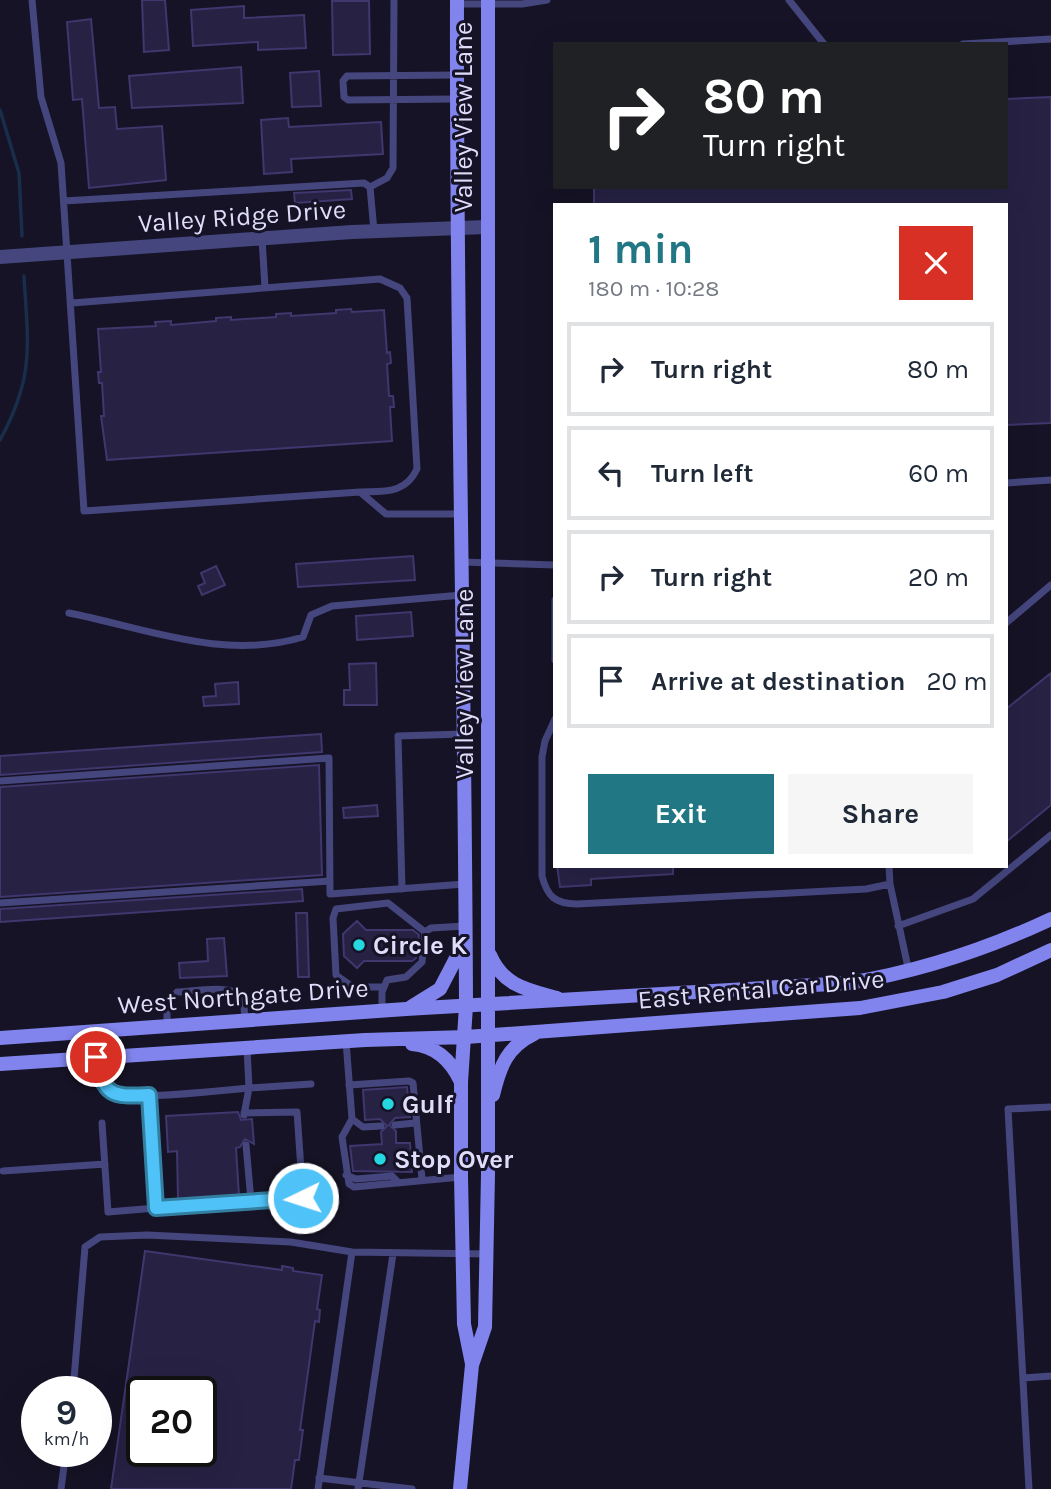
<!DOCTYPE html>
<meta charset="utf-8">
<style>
:root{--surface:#fff;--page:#f6f6f7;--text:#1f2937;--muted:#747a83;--line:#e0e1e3;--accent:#217783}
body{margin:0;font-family:Karla,sans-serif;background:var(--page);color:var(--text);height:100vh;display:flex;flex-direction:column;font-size:26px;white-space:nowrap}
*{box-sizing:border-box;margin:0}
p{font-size:23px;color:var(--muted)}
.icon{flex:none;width:38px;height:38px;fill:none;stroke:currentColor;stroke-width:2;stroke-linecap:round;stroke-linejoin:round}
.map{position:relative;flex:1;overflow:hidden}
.details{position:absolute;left:553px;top:203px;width:455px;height:665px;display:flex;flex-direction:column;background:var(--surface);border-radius:0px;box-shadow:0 7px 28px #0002}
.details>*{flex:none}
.guide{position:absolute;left:553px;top:42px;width:455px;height:147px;border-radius:0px;box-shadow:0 7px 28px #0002;background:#202124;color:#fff;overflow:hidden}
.speed{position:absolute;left:21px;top:1376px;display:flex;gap:14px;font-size:35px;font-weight:700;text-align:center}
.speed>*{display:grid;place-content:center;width:91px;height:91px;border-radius:50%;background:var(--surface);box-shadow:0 7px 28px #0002;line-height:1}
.speed small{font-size:18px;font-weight:400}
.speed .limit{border:4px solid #111;border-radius:10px;background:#fff;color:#111}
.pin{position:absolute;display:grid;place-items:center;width:60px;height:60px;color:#fff;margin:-30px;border:4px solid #fff;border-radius:50%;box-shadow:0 2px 7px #0007}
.me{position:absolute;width:77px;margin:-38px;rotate:266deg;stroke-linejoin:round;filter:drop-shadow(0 0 5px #0008)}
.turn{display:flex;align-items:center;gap:24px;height:147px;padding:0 35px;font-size:32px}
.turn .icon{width:91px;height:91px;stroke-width:2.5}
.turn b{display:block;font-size:49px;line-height:60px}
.round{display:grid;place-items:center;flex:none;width:74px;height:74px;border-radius:0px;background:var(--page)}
.headline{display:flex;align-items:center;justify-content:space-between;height:119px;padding:0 35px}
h1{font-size:42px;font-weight:700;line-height:52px;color:var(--accent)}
.action{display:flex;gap:14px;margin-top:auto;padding:14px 35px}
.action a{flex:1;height:80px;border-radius:0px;background:var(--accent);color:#fff;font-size:28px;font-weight:700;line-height:80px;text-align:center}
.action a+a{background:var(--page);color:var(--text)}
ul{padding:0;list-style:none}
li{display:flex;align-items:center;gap:21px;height:94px;margin:0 14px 10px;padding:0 21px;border:4px solid var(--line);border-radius:0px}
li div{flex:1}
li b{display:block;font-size:26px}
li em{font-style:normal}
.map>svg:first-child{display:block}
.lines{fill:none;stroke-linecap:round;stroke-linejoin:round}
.stream{stroke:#182e4a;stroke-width:3.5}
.building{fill:#272244;stroke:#3f376d;stroke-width:2;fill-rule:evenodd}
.lane{stroke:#45467e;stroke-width:7}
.street{stroke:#45467e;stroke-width:14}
.secondary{stroke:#8184ed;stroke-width:14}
.route-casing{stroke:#337fa1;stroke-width:18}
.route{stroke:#4fc3f7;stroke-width:12}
.poi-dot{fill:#24d7e0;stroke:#161326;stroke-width:2.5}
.labels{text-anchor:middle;stroke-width:6;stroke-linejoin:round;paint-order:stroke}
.street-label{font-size:26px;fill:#dfddfa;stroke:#161326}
.poi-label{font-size:26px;font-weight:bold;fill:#dfddfa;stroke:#161326;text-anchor:start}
</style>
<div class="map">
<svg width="1051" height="1489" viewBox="0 0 1051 1489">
<rect width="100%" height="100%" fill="#161326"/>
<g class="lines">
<path class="stream" d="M0,110l19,63 3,63
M0,440c35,-64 28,-95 24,-164"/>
</g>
<path class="building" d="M142,0h23l4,50 -25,2z
M332,1h37l1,53 -37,1z
M244,6v12l60,-3 2,33 -48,2v-8l-65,4 -2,-36z
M91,19l8,89 16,-1 2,22 45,-3 4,54 -77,8 -7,-89 -9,1 -6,-78z
M241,67l2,36 -111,5 -3,-32z
M319,71l2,35 -29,1 -2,-34z
M1051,97v326l-45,2v-220h-412v-18h412v-88z
M288,118l1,9 92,-5 2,32 -92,5 1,13 -28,2 -3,-54z
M351,190l1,9 -57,4 -1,-10z
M351,309l1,3 32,-2 3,43 3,-1 1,11 -4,1 2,32h4l1,11h-4l2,34 -285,19 -6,-44h3l-2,-33h-3l-1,-11h3l-3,-43 58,-3 -1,-4 16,-1v4l45,-4v-3l15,-1v3l45,-3v-3l15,-1v3l45,-3v-3z
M413,556l2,24 -117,7 -2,-23z
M216,566l9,19 -23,10 -4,-9 7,-3 -4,-10z
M411,612l2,24 -56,4 -1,-24z
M376,663l1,42h-33v-15h6l-1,-26z
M1051,673v132l-45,37v-133z
M238,682l1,22 -35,2 -1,-9 13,-1 -1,-12z
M321,734l1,18 -322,23v-19z
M319,765l3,110 -322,22v-110z
M377,805l1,11 -34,2 -1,-10z
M557,866h116v8l-82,5v6l-31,2z
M302,889l1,12 -303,21v-13z
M296,913h11l2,64h-11z
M357,921l9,9h47l6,5 -3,23 -4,3h-48l-7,7 -13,-12 -1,-22z
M224,938l3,38 -47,2 -1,-15 29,-2 -1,-22z
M407,1087l3,30 -15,1 -6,7 7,6v12h14l2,29 -59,-1 -3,-25 32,-2 -1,-12 6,-6 -7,-7 -15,1 -2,-30z
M238,1112l3,8 11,-1 2,25 -9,-5 -5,8 -4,1 3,48 -61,4 -1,-49 -9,1 -2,-36z
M145,1251l137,19v-4l11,2v3l29,4 -5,34 3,1 -1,12 -4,-1 -15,109h3l-4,30h-4l-4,29h-180zM142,1391h59v60h-59z"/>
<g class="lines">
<path class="lane" d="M32,0l9,97 20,66 23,348 276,-19 26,22h76
M789,0l35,44
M457,4h65l25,-4
M963,44l88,-5
M456,99l-108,1 -4,-3 -1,-16 4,-5 110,-1
M64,201l300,-18 6,4
M374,231l-4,-44 17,-9 6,-10 1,-168
M262,239l3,48
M72,303l308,-24 20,9 7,10 10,171c-12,25 -32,22 -57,23
M1006,483l45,-3
M461,562l94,3
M555,600v60
M69,613c76,15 155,48 234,24l8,-22 21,-9 130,-11
M1006,623l45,-38
M555,719l-10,22 -3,16v119c5,20 13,28 35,28l289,-15 24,-5
M0,781l329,-23 1,136 135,-10
M889,866l1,18 19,88
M402,889l-4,-153 65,-2
M0,903l330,-22
M898,926l75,-27 78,-64
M383,987h-30l-17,-12 -3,-57 3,-9 52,-6 37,29
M382,1011v-19l5,-12 19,-3 16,-15 3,-30 6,-4 34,-2
M167,1026v-23l10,-11c14,0 58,-9 65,6 3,6 2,16 3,23
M346,1041l6,78 -10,18 7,47 5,3 107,-10
M96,1057c3,12 3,27 13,35 15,10 116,-2 140,-4l-2,-40
M349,1085l60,-4 4,2 9,96
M149,1095l7,113 95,-7
M244,1113l53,-1 6,86 -52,3 -5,-56
M244,1115l5,-27 62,-4
M352,1119l11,8 18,-1
M102,1123l6,89 48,-4
M395,1125l20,-2
M3,1171l102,-7
M346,1175l10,4 36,-3 7,7
M1023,1378l28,-2
M73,1391l12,-144 15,-10 47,-2 144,7 61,10 134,2
M319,1478l93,11
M61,1489l5,-38
M318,1489l34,-237
M358,1489l35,-235
M1029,1489l-21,-380 43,-2"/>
<path class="street" d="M0,257l352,-25 135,-5"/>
<path class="secondary" d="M457,0c-1,336 8,671 9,1006l-5,76v95l3,147 8,40
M490,955c13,31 38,35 67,43
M411,1007l29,-18 25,-48
M0,1038l406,-29 443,-26c72,-12 136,-33 202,-64
M412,1044c24,2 39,16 49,38
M0,1064l365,-24 101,-3 394,-29 83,-16 54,-17 54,-25
M493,1095c7,-29 14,-48 41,-61
M460,1489l12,-124 13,-38 3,-153v-1174"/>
</g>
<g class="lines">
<g class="route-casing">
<path id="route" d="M96,1057c8,39 15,40 53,38l7,113 147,-10"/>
</g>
<use href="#route" class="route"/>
</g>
<g class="poi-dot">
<circle cx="359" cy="945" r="7"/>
<circle cx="388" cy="1104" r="7"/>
<circle cx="380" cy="1159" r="7"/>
</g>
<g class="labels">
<g class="street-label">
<text transform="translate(463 117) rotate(-90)" y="9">Valley View Lane</text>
<text transform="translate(242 216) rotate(-4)" y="9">Valley Ridge Drive</text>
<text transform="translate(464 684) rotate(-90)" y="9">Valley View Lane</text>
<text transform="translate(761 989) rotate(-5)" y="9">East Rental Car Drive</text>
<text transform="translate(243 996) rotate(-4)" y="9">West Northgate Drive</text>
</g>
<g class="poi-label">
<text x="373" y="954">Circle K</text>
<text x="402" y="1113">Gulf</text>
<text x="394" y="1168">Stop Over</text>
</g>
</g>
</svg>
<div class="speed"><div>9<small>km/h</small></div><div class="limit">20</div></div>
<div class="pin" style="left:96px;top:1057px;background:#d93025"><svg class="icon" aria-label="arrive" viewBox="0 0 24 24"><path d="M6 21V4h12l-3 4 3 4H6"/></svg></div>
<svg class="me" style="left:303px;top:1198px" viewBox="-20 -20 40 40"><circle r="17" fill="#4fc3f7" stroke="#fff" stroke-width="3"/><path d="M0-11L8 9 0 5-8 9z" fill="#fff"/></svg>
<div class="guide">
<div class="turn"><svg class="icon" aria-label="right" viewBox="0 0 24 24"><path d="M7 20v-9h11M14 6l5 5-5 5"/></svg><div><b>80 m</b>Turn right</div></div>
</div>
<section class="details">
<div class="headline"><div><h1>1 min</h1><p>180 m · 10:28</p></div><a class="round" style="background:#d93025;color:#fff"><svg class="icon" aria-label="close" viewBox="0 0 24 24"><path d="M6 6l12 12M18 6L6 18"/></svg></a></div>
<ul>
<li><svg class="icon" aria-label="right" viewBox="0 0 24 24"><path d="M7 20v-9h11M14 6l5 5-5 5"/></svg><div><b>Turn right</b></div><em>80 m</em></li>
<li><svg class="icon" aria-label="left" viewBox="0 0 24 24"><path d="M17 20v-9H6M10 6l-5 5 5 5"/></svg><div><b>Turn left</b></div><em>60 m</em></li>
<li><svg class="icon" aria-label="right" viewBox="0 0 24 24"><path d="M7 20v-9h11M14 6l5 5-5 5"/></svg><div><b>Turn right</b></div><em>20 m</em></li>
<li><svg class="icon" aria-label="arrive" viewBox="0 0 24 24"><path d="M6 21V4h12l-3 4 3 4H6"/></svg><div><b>Arrive at destination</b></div><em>20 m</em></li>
</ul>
<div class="action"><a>Exit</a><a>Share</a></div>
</section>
</div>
